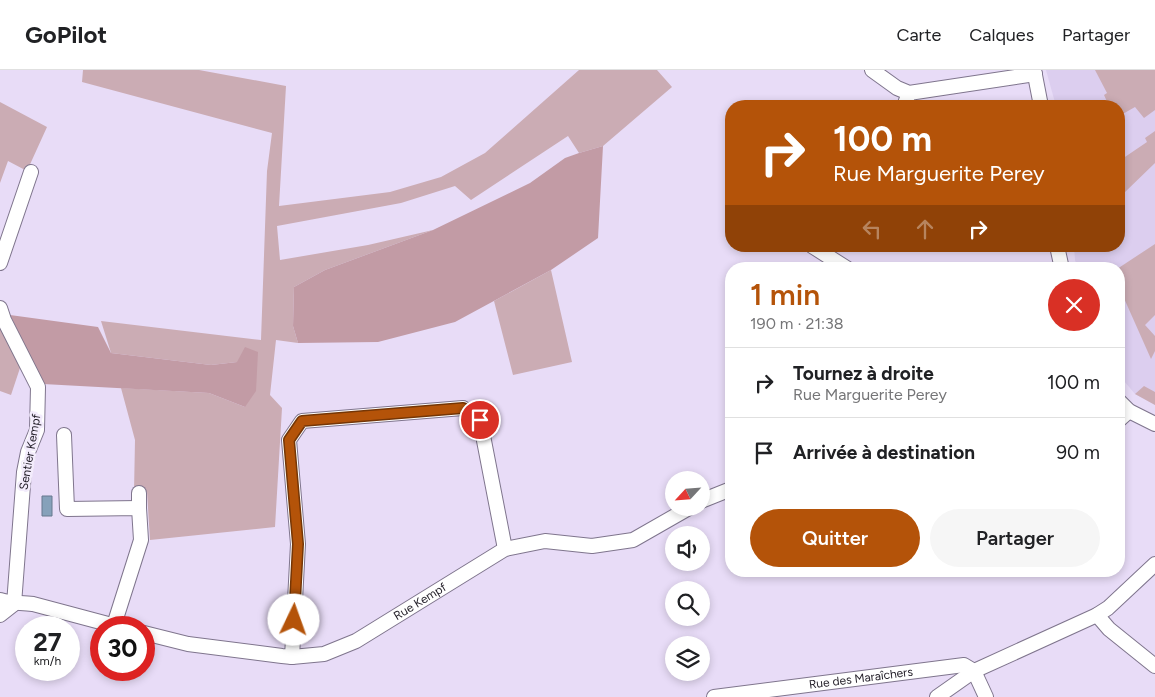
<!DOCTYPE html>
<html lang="fr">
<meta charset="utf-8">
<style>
:root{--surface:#fff;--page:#f6f6f6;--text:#202124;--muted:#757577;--line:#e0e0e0;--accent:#b45309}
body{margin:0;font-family:Figtree,sans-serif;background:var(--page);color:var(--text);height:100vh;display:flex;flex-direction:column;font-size:19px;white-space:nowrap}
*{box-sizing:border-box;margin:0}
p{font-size:16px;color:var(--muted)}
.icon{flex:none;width:28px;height:28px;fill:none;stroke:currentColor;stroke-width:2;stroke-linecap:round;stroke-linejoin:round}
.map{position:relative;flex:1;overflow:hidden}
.side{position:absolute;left:725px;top:192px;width:400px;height:315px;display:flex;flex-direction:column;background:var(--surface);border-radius:20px;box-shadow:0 2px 8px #0003}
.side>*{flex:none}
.top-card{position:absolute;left:725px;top:30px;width:400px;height:152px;border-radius:20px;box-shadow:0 2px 8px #0003;background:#b45309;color:#fff;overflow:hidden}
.needle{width:32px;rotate:244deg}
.controls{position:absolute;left:665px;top:401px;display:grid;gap:10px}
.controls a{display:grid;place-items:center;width:45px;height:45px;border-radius:50%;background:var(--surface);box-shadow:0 2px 8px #0003;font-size:25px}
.speed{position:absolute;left:15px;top:546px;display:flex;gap:10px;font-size:25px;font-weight:700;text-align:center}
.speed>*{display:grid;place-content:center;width:65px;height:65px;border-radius:50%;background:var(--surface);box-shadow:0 2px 8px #0003;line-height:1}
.speed small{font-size:12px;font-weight:400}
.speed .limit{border:8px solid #d22;background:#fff;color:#111}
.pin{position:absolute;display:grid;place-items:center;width:42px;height:42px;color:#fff;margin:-21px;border:2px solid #fff;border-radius:50%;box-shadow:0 1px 5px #0007}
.me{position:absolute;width:55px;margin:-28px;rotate:3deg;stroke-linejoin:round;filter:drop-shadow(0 0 4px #0008)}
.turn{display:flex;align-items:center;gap:18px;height:105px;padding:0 25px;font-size:22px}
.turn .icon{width:65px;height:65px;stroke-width:2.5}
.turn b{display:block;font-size:35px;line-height:42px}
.lanes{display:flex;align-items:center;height:48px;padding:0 25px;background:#0003;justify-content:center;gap:25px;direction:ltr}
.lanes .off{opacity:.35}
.round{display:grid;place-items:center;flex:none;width:52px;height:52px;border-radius:26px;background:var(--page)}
.overview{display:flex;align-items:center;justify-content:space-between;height:85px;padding:0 25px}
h1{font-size:30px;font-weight:600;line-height:38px;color:var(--accent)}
.button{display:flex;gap:10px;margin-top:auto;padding:10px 25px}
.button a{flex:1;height:58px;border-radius:30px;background:var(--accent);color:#fff;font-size:20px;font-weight:600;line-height:58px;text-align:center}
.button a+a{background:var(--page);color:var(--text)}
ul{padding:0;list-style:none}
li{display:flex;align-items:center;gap:15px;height:70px;padding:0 25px;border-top:1px solid var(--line)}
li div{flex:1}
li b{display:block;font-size:19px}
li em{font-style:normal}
header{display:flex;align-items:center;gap:30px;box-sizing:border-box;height:70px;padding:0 25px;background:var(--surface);border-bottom:1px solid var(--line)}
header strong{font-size:24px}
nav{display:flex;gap:28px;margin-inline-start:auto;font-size:18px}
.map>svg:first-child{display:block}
.built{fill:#dcceef}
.green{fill:#cbacb4}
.forest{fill:#c29ba5}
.water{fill:#86a1ba;stroke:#67798e}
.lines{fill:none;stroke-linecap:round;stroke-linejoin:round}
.minor-casing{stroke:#7f758d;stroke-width:16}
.minor{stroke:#fff;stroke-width:14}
.route-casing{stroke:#753606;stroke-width:12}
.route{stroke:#b45309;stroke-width:9}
.labels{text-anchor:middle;stroke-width:5;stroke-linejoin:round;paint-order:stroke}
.street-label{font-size:12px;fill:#201c26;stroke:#f3ecfc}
</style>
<header>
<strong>GoPilot</strong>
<nav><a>Carte</a><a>Calques</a><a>Partager</a></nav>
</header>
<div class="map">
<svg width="1155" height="627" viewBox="0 0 1155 627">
<rect width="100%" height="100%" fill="#e8dcf7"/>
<path class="built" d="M1046,0h109v335l-20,-11 -16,-19v-106h-41l-3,-9 -1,-14h45v-140h-63z"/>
<path class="green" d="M83,0h116l87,16 -7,120 111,-14 51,-15 44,-24 94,-83h78l15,17 -69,59 -24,7 -11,-17 -97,64 -16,-14 -54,17 -124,23 3,34 88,-15 65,-15 -108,40 -31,17 -1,39 5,17 -22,-3 -6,55 12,13 -7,119 -125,13 -3,-48h-13l1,-52 -14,-52 88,5 36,14 -8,-45 -26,3 -100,-12 -10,-32 160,19 6,-169 5,-38 -190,-51z
M1095,0h60v40l-11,8 -9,-11 -14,8 -2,-1v-8h-10l-5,-11 3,-2z
M0,32l47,25 -20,44 -19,-10 -8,22z
M1155,61v32l-32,31 -4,-3v-30l28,-19 -2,-4z
M1155,174v71l-10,10 10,11v15l-4,8 -32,-72v-18h-2z
M551,200l21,92 -59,13 -19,-74z
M0,250l20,48 -9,27 -11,-4z
M1144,316l11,6v13l-20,-11z"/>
<path class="forest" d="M603,76l-5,92 -47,32 -96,52 -77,20 -80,1 -5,-17 1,-39 31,-17 108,-40 97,-47 35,-25 14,-5z
M10,245l88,12 13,26 100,12 26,-3 8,-15 13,5 -2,39 -11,16 -36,-14 -166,-9z"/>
<path class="water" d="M42,426h10v20h-10z"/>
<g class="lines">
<g class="minor-casing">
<g id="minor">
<path d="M872,0l25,18 12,5 126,-19"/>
<path d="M1034,0l7,36"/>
<path d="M904,36l5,-13"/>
<path d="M812,176l36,23"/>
<path d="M1057,176l5,23"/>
<path d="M0,193l31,-91"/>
<path d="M0,238l4,12 34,67 -1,43 -9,22 -4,20 -10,132"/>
<path d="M1119,331l10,10 26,13"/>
<path d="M1119,350l10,-9"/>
<path d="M64,365l3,74 72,-1 2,32 -27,85"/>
<path d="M139,423v15"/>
<path d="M701,431l30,-12"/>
<path d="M0,530c13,4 21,2 33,4l90,24"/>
<path d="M0,545l14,-11"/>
<path d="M1097,545l12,14 46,37"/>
<path id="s1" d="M144,563l44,11 94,12 10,1 32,-3 32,-13 149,-92 40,-8 47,5 41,-6 56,-32"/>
<path d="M292,587l6,-113 -9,-104 13,-19 161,-13 17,12 25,129"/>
<path id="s2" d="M714,627l250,-32 10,6 12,26"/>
<path d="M937,627l37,-26 123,-56 11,-7 47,-44"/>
</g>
</g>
<use href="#minor" class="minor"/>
</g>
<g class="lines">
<g class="route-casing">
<path id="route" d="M294,550l4,-76 -9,-104 13,-19 161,-13 17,12"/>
</g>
<use href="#route" class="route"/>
</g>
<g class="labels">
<g class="street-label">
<text transform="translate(30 382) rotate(-80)" y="4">Sentier Kempf</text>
<text dy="4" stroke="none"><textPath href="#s1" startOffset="292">Rue Kempf</textPath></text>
<text dy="4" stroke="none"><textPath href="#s2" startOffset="148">Rue des Maraîchers</textPath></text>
</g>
</g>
</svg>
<div class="controls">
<a><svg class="needle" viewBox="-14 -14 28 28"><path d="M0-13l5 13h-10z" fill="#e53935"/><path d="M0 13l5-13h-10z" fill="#757577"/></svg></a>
<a><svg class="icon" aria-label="sound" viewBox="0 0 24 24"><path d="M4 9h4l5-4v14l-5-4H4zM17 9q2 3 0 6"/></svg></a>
<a><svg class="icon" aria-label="search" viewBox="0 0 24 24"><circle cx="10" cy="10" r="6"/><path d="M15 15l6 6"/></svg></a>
<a><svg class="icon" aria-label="layers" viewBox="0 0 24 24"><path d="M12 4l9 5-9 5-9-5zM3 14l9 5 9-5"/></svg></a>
</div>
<div class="speed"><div>27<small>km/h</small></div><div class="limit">30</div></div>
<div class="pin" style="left:480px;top:350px;background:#d93025"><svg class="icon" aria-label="arrive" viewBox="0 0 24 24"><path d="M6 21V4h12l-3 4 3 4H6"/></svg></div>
<svg class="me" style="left:294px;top:550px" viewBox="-20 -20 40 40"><circle r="19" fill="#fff"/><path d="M0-13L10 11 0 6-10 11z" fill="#b45309"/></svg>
<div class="top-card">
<div class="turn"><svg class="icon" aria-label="right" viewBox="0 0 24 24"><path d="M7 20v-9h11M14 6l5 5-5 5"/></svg><div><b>100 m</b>Rue Marguerite Perey</div></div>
<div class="lanes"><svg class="icon off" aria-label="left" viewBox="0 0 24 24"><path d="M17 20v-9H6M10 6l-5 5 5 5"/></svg><svg class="icon off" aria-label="ahead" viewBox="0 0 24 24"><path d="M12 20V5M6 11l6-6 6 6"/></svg><svg class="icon" aria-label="right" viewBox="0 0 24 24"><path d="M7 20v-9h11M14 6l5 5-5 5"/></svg></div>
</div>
<section class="side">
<div class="overview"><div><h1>1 min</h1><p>190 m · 21:38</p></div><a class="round" style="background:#d93025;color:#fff"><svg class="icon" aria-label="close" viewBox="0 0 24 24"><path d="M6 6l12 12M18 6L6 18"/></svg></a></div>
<ul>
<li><svg class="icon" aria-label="right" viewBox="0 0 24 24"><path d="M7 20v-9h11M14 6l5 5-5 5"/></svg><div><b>Tournez à droite</b><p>Rue Marguerite Perey</p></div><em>100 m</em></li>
<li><svg class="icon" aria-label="arrive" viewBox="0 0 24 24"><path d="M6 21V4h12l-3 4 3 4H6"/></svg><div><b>Arrivée à destination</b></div><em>90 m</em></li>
</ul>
<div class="button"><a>Quitter</a><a>Partager</a></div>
</section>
</div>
